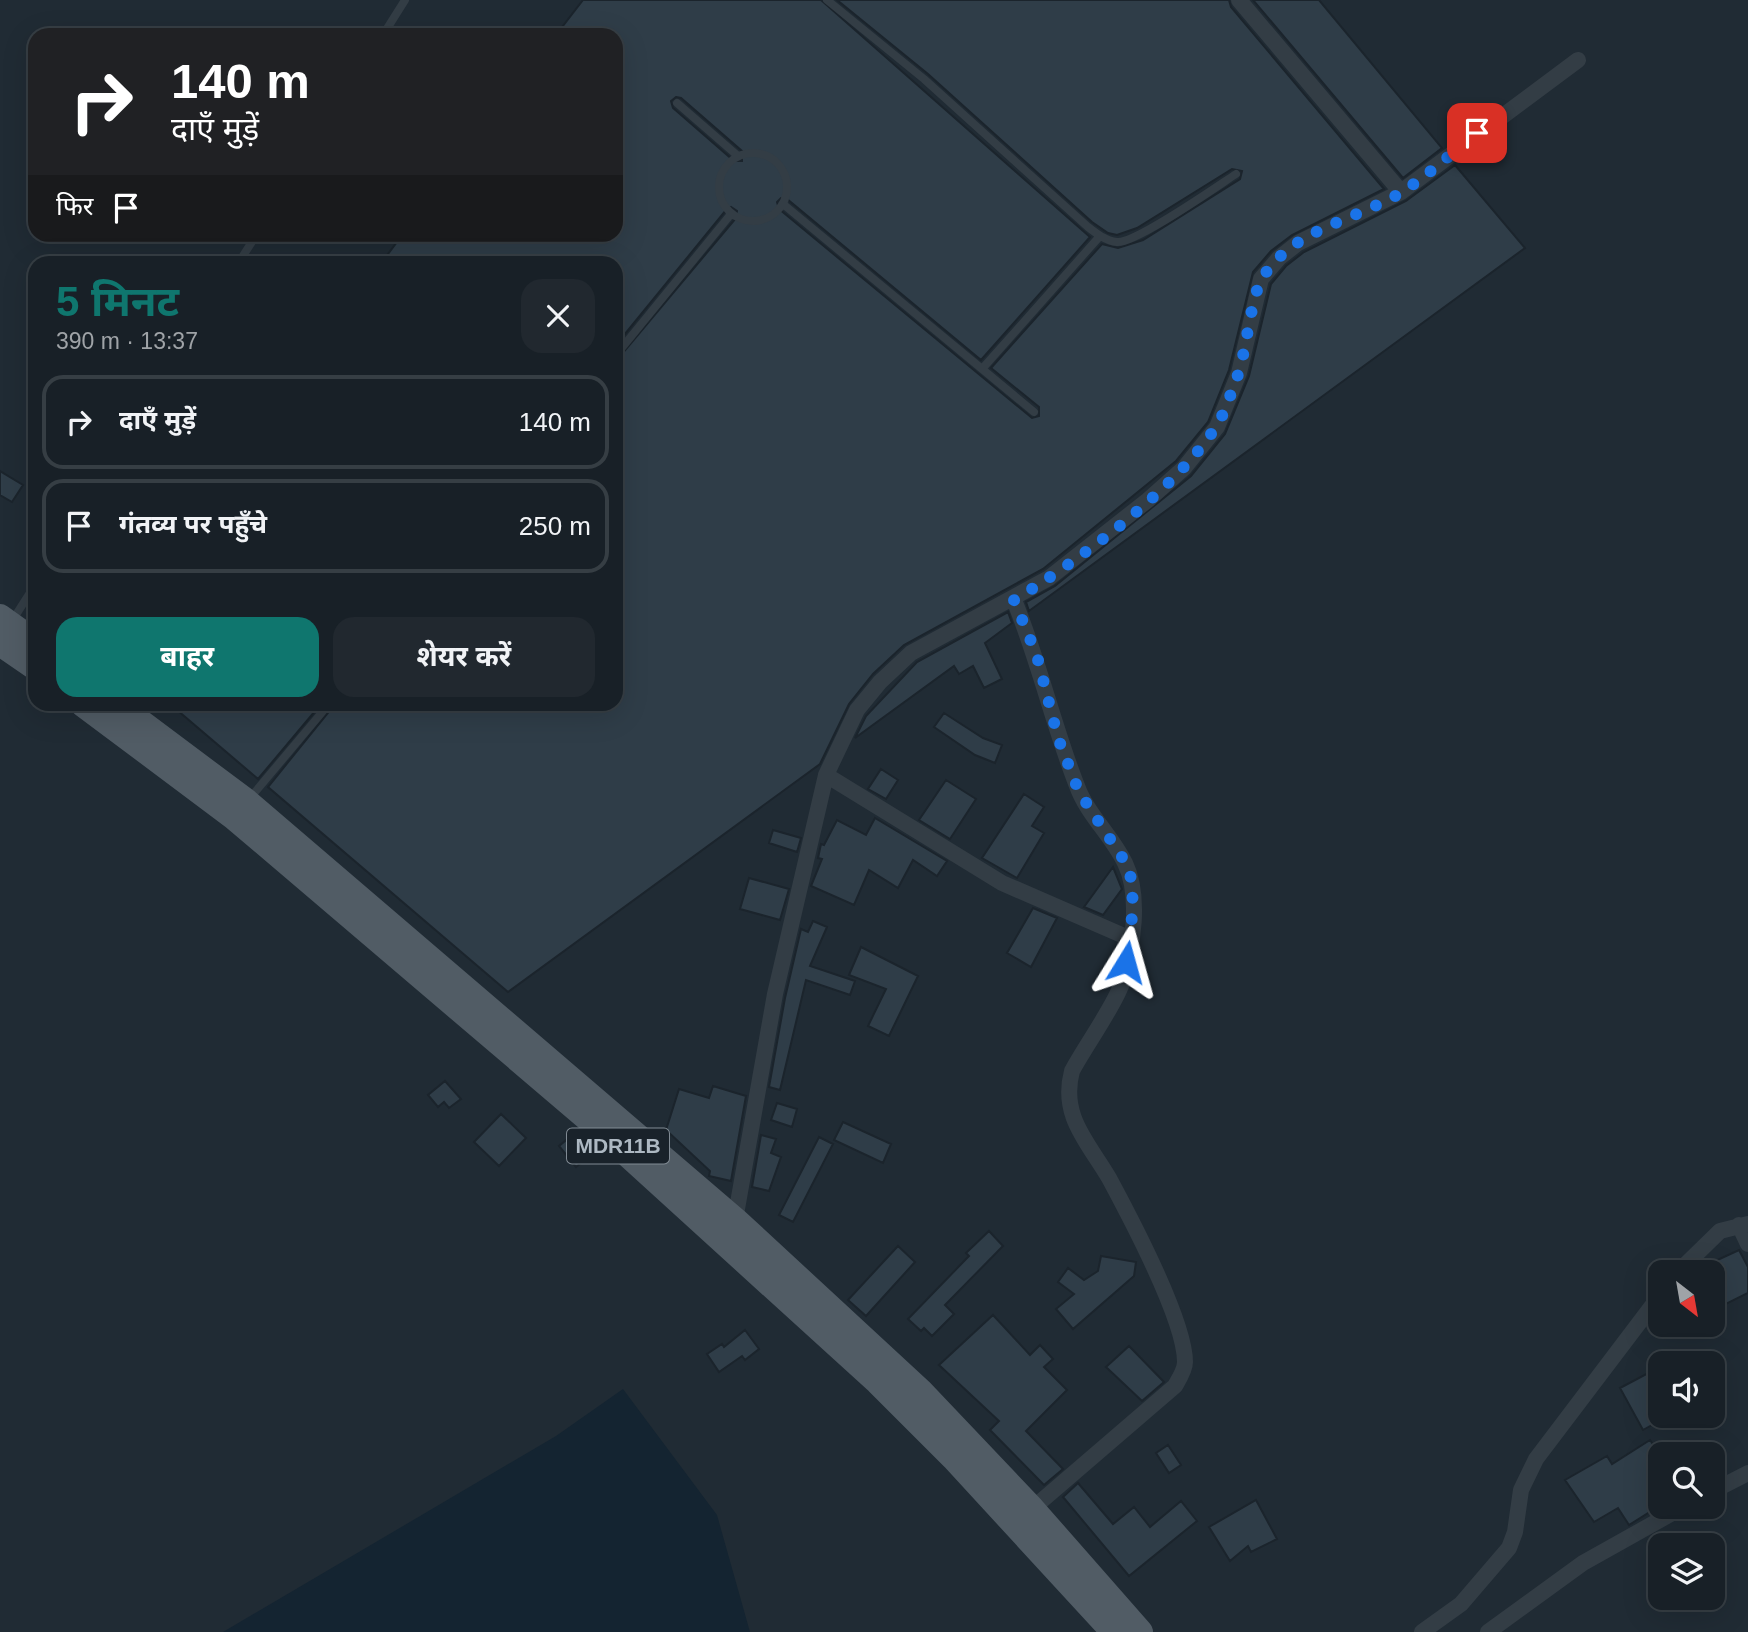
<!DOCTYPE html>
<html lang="hi">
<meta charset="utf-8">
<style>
:root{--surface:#182027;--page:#21282f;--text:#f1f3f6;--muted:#9fa3a7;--line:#363e44;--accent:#0f766e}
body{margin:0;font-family:Arial,"Noto Sans Devanagari",sans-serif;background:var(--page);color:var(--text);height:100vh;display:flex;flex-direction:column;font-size:26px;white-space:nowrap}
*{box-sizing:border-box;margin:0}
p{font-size:23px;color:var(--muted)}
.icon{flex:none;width:38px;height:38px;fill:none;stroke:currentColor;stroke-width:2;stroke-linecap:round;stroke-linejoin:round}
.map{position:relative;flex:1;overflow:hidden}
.drawer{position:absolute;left:28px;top:256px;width:595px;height:455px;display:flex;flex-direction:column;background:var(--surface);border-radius:21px;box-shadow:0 7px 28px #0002,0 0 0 2px var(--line)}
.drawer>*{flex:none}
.hud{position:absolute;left:28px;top:28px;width:595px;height:214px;border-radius:21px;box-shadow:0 7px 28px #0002,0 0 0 2px var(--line);background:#202124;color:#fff;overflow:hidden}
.needle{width:46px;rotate:149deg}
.fabs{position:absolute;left:1648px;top:1260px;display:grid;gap:14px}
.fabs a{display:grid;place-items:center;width:77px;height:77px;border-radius:14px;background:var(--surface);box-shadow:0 7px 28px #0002,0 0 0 2px var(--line);font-size:35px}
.pin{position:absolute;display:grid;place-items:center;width:60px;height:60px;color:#fff;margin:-30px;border-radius:14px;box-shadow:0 4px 10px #0006}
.me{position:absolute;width:77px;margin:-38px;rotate:8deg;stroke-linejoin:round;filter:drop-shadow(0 0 5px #0008)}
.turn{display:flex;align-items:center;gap:24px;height:147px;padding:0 28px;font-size:32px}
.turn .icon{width:91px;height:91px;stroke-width:2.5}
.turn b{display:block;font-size:49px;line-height:60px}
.then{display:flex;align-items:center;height:66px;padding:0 28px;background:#0003;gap:14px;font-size:26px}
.round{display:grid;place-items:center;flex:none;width:74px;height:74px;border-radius:21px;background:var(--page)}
.head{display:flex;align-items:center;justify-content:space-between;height:119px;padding:0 28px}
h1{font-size:42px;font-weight:700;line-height:52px;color:var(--accent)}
.action{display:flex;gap:14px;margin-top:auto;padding:14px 28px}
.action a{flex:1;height:80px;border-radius:21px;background:var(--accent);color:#fff;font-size:28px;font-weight:700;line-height:80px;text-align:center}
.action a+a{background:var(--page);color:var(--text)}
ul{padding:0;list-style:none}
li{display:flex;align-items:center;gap:21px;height:94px;margin:0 14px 10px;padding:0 14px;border:4px solid var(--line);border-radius:21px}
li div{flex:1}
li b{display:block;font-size:26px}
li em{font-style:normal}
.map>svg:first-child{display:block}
.water{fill:#142431}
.building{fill:#2f3d48;stroke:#1b242c;stroke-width:2;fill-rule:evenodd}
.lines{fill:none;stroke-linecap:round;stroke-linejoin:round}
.lane{stroke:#333d45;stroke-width:8}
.street{stroke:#333d45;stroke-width:16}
.primary{stroke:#515c65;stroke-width:26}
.route{stroke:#1a73e8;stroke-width:12;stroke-dasharray:0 21.6}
.labels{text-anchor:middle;stroke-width:7;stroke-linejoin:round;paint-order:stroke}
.shield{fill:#19222a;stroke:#818b94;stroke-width:2}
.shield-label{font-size:21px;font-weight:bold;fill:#adb8c2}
</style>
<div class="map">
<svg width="1748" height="1632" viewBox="0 0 1748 1632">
<rect width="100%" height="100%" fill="#202b34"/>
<path class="water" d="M623,1389l94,126 33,117h-527l333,-196z"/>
<path class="building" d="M583,0h238l269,237 -109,123 -194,-161 -6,-1 -4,4 2,7 253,209 7,-2v-9l-48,-39 111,-124 16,4 25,-8 97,-61 2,-8 -10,-2 -95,59 -20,7 -9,-2 -16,-11 -164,-148 -91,-74h392l2,7 153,182 -92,46 -21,16 -18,21 -24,98 -21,52 -32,39 -133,108 -139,76 -31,29 -24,30 -29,60 -312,228 -240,-205 67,-83h281v-343l120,-143 1,-7 -6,-4 -5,3 -110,135v-83h-234l21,-28h213v-199h-60zM676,97l5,1 61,53v10h-8l-61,-53 -2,-7z
M1253,0h66l123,148 -39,30z
M1455,165l70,83 -496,363 -3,-9 29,-16 136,-110 34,-42 24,-58 22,-92 15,-18 18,-14 102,-51z
M0,471l23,14 -11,17 -12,-7z
M1008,612l4,11 -27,20 17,36 -18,9 -11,-22 -14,8 -5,-8 -99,72 11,-22 51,-54z
M170,704h151l-63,75z
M944,713l39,25 19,7 -7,18 -20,-8 -41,-28z
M881,769l17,11 -12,19 -18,-10z
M946,780l30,19 -26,40 -31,-19z
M1024,794l20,13 -12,19 12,7 -27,45 -35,-20z
M875,818l72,43 -10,15 -24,-16 -15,28 -29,-18 -15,35 -43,-19 11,-27 -4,-1 3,-14 3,1 13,-25 29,15z
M773,830l28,8 -4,14 -28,-9z
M1113,867l9,22 -19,26 -19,-8z
M749,878l40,11 -9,31 -40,-11z
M1033,908l24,10 -26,49 -24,-14z
M813,921l14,6 -17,39 45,15 -5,14 -44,-15 -26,110 -11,-3 16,-89 16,-69 7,3z
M861,947l57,29 -29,60 -21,-10 18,-37 -37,-14z
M445,1081l16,18 -12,9 -5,-6 -6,5 -10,-12z
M713,1086l33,10 -15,85 -22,-5 1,-5 -44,-41 13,-41 30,9z
M777,1103l20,6 -5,18 -21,-7z
M501,1114l25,24 -27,28 -25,-24z
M843,1122l48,22 -8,19 -49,-23z
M575,1133l17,21 -16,13 -17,-21z
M761,1135l15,4 -5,14 10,4 -12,34 -17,-4z
M819,1137l14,7 -40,78 -14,-7z
M989,1231l14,15 -58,59 9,9 -22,22 -8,-8 -3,3 -13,-12 61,-63 -3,-3z
M898,1246l17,16 -49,54 -18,-16z
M1739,1250l9,17v26l-22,11 -6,-14 -7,4v-32z
M1101,1256l35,6 -2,14 -61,53 -17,-20 18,-15 -16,-12 10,-14 16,12 14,-9z
M993,1315l37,40 10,-10 13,14 -9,8 23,23 -41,41 37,38 -19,16 -54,-55 9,-9 -60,-56z
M745,1330l14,19 -14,11 -3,-4 -23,16 -12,-18 15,-10 2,3z
M1129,1346l35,36 -22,19 -36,-34z
M1652,1371l9,16v33l-18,10 -23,-42z
M1650,1440l11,16v31l-13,9 8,12 -27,17 -11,-17 -24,14 -29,-42 42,-24 5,8z
M1168,1445l13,20 -12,8 -13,-20z
M1078,1483l35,41 21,-17 16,20 31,-26 16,20 -68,55 -66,-79z
M1256,1500l21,39 -26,13 -3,-6 -18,15 -21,-34z"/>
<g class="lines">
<path class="lane" d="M827,0l97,79 164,148c9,7 18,14 29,15 18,2 99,-55 119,-68
M383,35l22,-35
M677,103l61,53
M719 187a34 34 0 1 1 68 0a34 34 0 1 1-68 0Z
M783,204l251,208
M239,262l18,-28
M616,355l115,-141
M982,369l118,-133
M12,621l23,-36
M250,798l79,-94"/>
<path class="street" d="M1239,0l162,192
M1014,600c25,61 39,125 63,186 10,28 35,50 48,77 16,33 8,85 -3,120 -7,22 -38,65 -50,88 -12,45 16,71 37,107 21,39 76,143 76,184 0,8 -6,17 -10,24l-143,123
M826,775l176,108 129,56
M735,1220l40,-226 51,-219 31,-65 23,-28 31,-29 138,-75 99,-78 36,-32 33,-41 22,-54 22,-94 18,-21 19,-15 103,-51 177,-132
M1739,1225l9,19
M1678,1272l42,-41 28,-7
M1713,1491l35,-18
M1422,1632l39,-28 48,-56 6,-16 6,-42 15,-31 125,-165
M1488,1632l95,-69 100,-56"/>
<path class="primary" d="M0,617l35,25
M0,643l35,24
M83,704l151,113 357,304 287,261 76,76 160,174
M116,704l131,98 488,418 185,171 112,118 108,123"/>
</g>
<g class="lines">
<path class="route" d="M1126,962l5,-23 2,-56 -9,-23 -45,-68 -21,-54 -21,-82 -23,-56c63,-38 161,-110 201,-172 10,-14 15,-33 21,-48 11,-27 14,-83 27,-103 30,-48 93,-57 139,-85 26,-17 50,-39 75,-59"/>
</g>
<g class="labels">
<rect class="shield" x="567" y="1128.5" width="102" height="35" rx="5"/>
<g class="shield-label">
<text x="618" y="1153">MDR11B</text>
</g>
</g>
</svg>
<div class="fabs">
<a><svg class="needle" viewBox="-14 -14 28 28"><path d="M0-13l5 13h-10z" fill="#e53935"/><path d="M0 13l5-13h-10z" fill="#9fa3a7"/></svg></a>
<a><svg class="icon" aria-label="sound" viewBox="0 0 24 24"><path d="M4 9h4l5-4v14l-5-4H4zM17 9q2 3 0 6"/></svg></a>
<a><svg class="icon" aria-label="search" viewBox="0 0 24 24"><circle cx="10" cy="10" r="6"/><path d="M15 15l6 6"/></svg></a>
<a><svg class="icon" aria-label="layers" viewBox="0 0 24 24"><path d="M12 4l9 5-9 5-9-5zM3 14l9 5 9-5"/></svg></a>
</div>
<div class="pin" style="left:1477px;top:133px;background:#d93025"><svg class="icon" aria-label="arrive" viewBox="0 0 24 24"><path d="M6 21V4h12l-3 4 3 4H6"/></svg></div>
<svg class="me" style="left:1126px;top:962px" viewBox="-20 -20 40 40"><path d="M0-17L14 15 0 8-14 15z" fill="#1a73e8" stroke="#fff" stroke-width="4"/></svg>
<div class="hud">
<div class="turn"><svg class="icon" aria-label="right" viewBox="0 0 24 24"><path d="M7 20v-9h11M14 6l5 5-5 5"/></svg><div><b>140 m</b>दाएँ मुड़ें</div></div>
<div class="then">फिर<svg class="icon" aria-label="arrive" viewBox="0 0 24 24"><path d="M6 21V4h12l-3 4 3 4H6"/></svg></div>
</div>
<section class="drawer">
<div class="head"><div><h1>5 मिनट</h1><p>390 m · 13:37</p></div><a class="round"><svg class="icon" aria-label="close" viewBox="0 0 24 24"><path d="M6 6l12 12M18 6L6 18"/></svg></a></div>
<ul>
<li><svg class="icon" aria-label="right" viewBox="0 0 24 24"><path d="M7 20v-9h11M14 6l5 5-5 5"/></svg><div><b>दाएँ मुड़ें</b></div><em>140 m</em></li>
<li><svg class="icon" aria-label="arrive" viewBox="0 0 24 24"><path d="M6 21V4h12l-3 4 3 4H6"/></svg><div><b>गंतव्य पर पहुँचे</b></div><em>250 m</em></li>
</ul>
<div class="action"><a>बाहर</a><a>शेयर करें</a></div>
</section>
</div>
